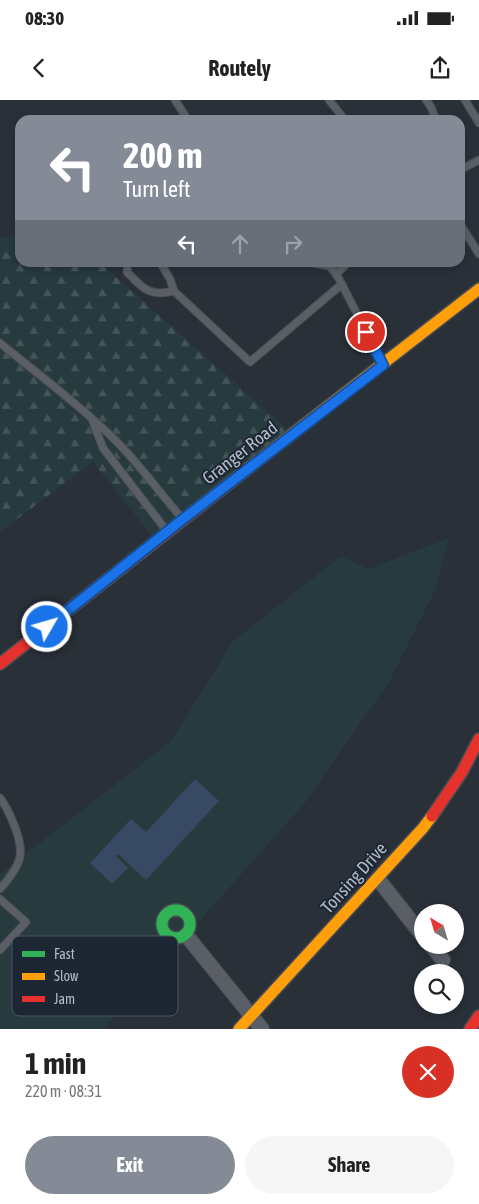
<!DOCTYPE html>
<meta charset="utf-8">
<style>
:root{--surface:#fff;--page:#f6f6f6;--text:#222;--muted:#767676;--accent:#848b96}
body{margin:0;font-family:"Asap Condensed",sans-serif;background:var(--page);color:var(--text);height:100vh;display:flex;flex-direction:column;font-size:19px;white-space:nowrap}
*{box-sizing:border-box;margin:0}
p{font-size:16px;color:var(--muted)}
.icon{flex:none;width:28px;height:28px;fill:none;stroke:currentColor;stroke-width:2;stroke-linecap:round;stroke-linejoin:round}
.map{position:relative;height:929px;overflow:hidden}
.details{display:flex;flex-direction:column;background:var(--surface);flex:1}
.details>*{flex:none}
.banner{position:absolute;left:15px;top:15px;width:450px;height:152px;border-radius:15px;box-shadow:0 2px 8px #0003;background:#848b96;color:#fff;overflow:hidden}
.needle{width:32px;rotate:322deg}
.buttons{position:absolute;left:414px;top:804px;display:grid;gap:10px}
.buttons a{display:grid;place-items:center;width:50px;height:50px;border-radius:50%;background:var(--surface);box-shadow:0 2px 8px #0003;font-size:25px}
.pin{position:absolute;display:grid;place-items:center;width:42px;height:42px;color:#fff;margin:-21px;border:2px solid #fff;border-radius:50%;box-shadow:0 1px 5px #0007}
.me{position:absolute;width:55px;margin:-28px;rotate:52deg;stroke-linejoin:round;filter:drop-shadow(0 0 4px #0008)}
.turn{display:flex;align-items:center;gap:18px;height:105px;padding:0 25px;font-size:22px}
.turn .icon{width:65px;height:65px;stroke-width:2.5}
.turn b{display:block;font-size:35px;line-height:42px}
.lanes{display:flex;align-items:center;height:48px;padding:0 25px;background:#0003;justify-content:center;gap:25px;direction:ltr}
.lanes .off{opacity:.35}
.round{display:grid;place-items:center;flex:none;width:52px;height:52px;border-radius:26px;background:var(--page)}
.headline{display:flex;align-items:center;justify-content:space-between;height:85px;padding:0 25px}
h1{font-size:30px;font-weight:700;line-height:38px}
.cta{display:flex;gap:10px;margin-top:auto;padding:10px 25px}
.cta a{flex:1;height:58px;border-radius:30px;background:var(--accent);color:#fff;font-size:20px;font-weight:700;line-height:58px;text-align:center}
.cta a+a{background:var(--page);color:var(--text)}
.status{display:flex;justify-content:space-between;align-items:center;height:35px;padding:0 25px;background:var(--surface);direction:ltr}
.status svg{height:14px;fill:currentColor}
header{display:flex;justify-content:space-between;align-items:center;height:65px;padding:0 25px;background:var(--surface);font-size:22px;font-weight:700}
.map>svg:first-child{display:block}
.forest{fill:url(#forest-firs)}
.park{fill:#273a3e}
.water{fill:#384963}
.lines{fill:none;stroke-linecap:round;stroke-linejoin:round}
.lane-casing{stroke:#484c53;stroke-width:9}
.street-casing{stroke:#484c53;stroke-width:16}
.fast-casing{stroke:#484c53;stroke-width:14}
.slow-casing{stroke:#484c53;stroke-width:14}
.jam-casing{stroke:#484c53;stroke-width:14}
.lane{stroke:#5a5e66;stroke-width:7}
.street{stroke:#5a5e66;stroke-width:14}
.fast{stroke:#30b455;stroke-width:11}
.slow{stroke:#ff9f0a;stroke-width:11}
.jam{stroke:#e5322d;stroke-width:11}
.route-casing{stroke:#114b97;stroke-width:12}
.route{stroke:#1a73e8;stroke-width:9}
.labels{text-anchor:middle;stroke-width:4;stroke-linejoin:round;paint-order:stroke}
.street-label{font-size:18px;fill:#b4bcc9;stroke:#1d2633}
.key{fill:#1d2633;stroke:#4a5360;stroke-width:1}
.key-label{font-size:14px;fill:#b4bcc9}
</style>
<div class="status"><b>08:30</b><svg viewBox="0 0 49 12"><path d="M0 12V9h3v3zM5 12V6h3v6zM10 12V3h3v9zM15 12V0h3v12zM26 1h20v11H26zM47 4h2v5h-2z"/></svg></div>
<header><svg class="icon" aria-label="back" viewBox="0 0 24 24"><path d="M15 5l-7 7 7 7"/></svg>Routely<svg class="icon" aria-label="share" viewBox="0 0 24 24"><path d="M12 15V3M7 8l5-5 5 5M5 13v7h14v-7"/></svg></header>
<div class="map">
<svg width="479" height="929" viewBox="0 0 479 929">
<defs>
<pattern id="forest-firs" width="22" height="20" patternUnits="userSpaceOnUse" patternTransform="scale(1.25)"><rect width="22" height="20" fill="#273a3e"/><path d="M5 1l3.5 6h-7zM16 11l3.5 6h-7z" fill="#445559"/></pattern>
</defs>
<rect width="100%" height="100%" fill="#2a3038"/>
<path class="forest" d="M20,134v28l80,1 193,171 -137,107 -63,-79 -93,70v-294z"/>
<path class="park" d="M449,438l-14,52 -46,92 -85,122 -201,225h-103v-155l171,-133 62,-100 108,-85 27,13z"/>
<path class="water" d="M195,679l24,22 -73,79 -28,-26 -2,2 12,12 -16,16 -22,-21 41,-44 15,13z"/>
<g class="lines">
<g class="lane-casing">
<path id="lane" d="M175,0l13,20
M329,0l16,20
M426,0l5,7 5,13
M465,0l14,23
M460,70l19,-10
M460,124l19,30
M128,162l-1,10c16,17 23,25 47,19
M160,162l10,17 4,12 76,71 92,-78
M307,162l23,4
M327,162l11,15 44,85
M336,174l13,-12
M0,243c39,32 81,63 117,99 23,23 42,50 64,75
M93,322l10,26 63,82
M0,698c9,12 23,43 20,58 -1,11 -13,25 -20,33
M0,799l26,23 -26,28"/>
</g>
<g class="street-casing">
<path id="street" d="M378,779l44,56
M186,835l76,94
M431,845l12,15"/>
</g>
<g class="fast-casing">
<path id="fast" d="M162 824a14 14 0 1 1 28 0a14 14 0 1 1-28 0Z"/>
</g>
<g class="slow-casing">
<path id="slow" d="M264,356l215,-167
M239,929l184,-201 9,-12"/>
</g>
<g class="jam-casing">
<path id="jam" d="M0,564l264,-208
M432,716l30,-44 17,-33
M470,929l9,-13"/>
</g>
<use href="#lane" class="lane"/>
<use href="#street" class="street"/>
<use href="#fast" class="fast"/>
<use href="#slow" class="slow"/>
<use href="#jam" class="jam"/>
</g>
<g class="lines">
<g class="route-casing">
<path id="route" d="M47,527l136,-108 200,-154 -17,-33"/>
</g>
<use href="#route" class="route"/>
</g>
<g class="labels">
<g class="street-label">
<text transform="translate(240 353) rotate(-38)" y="6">Granger Road</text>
<text transform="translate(354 778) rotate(-48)" y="6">Tonsing Drive</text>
</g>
</g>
<rect x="12" y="836" width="166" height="80" rx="8" class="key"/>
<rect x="22" y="851" width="23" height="6" fill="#30b455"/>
<rect x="22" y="873" width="23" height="7" fill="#ff9f0a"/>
<rect x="22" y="896" width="23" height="6" fill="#e5322d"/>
<g class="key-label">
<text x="54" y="859">Fast</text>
<text x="54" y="881">Slow</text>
<text x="54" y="904">Jam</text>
</g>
</svg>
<div class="buttons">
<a><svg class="needle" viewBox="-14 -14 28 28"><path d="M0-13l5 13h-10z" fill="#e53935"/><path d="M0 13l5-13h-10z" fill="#767676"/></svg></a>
<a><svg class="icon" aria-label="search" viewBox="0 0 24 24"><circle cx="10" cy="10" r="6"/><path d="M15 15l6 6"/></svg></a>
</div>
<div class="pin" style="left:366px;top:232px;background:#d93025"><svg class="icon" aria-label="arrive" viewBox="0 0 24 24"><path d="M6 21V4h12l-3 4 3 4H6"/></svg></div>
<svg class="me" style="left:47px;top:527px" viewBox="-20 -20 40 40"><circle r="17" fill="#1a73e8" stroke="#fff" stroke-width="3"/><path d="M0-11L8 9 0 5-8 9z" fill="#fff"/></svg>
<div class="banner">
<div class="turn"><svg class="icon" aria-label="left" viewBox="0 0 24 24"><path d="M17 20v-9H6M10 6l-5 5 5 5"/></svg><div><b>200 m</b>Turn left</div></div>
<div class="lanes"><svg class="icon" aria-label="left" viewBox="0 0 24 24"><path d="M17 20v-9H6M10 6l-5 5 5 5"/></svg><svg class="icon off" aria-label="ahead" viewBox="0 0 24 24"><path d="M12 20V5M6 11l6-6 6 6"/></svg><svg class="icon off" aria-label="right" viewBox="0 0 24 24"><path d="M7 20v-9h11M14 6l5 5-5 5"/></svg></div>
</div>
</div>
<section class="details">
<div class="headline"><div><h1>1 min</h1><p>220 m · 08:31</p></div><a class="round" style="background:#d93025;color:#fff"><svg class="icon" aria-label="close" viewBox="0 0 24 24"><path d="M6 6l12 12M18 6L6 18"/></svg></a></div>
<div class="cta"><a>Exit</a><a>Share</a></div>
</section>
